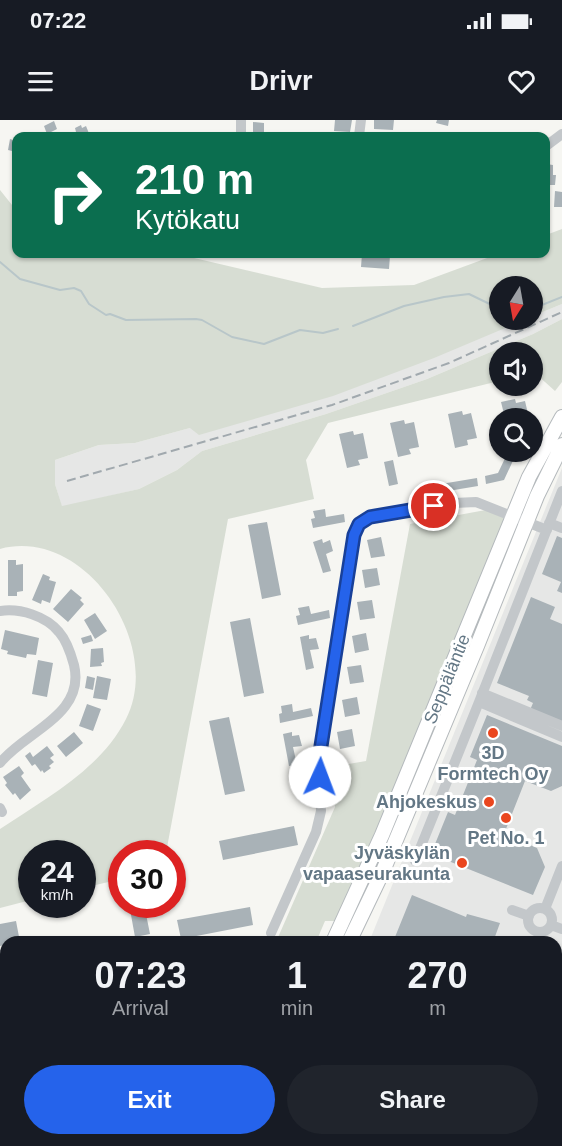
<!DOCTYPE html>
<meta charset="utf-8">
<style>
:root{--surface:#171b24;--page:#20242c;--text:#f1f3f6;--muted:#9ea1a6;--accent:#2563eb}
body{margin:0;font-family:Arial,sans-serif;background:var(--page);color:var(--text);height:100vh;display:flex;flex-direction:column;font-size:22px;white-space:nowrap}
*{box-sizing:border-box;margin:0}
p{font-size:20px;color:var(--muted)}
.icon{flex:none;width:33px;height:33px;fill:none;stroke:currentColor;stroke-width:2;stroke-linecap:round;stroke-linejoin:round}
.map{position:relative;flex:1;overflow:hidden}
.drawer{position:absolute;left:0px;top:816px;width:562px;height:210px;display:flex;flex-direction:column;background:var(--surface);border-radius:18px 18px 0 0;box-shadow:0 2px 4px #0004}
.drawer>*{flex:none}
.banner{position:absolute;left:12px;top:12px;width:538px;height:126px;border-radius:12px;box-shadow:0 2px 4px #0004;background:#0b6e4f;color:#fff;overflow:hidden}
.needle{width:39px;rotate:191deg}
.controls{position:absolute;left:489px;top:156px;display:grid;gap:12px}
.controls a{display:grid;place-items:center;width:54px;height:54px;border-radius:50%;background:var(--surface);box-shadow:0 2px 4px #0004;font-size:30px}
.speed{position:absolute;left:18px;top:720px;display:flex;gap:12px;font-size:30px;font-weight:700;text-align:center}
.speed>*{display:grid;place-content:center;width:78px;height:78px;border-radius:50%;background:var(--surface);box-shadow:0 2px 4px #0004;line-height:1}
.speed small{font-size:15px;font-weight:400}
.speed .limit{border:9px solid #d22;background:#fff;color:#111}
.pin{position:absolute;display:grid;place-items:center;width:51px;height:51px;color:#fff;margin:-26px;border:3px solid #fff;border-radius:50%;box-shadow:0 2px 6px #0007}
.me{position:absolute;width:66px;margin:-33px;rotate:2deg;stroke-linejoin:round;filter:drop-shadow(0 0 4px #0008)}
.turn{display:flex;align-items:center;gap:21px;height:126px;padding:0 24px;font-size:27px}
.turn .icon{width:78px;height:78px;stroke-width:2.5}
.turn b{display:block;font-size:42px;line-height:51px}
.eta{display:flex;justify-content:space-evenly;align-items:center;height:102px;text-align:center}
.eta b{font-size:36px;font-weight:700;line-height:42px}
.action{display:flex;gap:12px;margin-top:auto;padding:12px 24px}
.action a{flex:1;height:69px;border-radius:36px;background:var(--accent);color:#fff;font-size:24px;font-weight:700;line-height:69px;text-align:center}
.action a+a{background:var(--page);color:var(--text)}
.status{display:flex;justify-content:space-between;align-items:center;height:42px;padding:0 30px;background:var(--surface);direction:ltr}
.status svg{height:16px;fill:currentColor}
header{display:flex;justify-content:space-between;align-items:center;height:78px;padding:0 24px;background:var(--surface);font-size:27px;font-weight:700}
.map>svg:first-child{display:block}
.built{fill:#e6e7e6}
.green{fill:#d7ddd3}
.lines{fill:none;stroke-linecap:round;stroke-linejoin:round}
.stream{stroke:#b8c6c9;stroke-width:2}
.building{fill:#a9b2b7}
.major-casing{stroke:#b4b9bc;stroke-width:16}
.minor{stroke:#c3c7ca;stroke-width:10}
.major{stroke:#fff;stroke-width:14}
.rail{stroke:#a1a9ae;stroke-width:2;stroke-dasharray:9 4.5;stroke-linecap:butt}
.route-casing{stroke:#184099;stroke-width:15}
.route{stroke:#2563eb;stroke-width:10}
.poi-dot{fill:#ea461e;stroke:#fff;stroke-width:2}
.labels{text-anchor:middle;stroke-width:6;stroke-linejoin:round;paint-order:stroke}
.street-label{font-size:18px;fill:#637785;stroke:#fff}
.poi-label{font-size:18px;font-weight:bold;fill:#637785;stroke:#fff}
</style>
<div class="status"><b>07:22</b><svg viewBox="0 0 49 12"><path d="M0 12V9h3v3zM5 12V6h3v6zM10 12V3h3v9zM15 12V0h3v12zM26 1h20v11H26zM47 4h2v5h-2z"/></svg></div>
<header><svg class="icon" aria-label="menu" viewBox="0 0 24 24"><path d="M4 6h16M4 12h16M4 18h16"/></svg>Drivr<svg class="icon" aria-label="heart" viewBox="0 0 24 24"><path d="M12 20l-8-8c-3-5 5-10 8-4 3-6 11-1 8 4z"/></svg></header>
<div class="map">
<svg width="562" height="1026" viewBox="0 0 562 1026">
<rect width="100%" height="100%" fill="#f6f6f2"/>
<path class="built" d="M562,184v15l-29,15 -106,45 -101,35 -124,37 -25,19 -38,19 -77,18 -7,-23v-24l44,-15 36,-2 55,-15 334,-108h8l1,-4z
M562,348v678h-277l1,-6h270v-198h-187z"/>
<path class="green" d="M0,70l16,20v44h161l145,34 92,-3 84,-31h48v-19l16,-6v75l-29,12 -1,-30h-32v34h24l-90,38 -101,38 -134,39 -9,-7 -55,15 -36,2 -44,15v24l7,22 77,-17 38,-19 25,-19 124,-37 101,-35 106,-45 29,-15v63l-7,9 -20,-18h-2l-1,-21h-32l-1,29 -171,42 -22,37 8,39 -86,20 -62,334 -44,1 -1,25 -38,9 -1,-34h-50l-1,46 -31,8v-79c45,-30 101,-60 126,-110 38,-74 -41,-193 -126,-170z
M491,389l15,7 -117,291 -53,114h-11l-9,21h-40l59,-135 -4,-40 35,-6 44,-237z
M0,939h6l-2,29 2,52 -3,6h-3z"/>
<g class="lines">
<path class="stream" d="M0,142l20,17 40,11 14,-2 7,3 8,13 17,11 4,-1 16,6 70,-1 6,1 30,17 32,7 36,-14 23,3 15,-4
M532,189l30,-12
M353,206l51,-20 40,-9 25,-3 31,15"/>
</g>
<path class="building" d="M335,0h17l-2,12 -16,-1z
M374,0h20l-1,10 -19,-1z
M437,0h12l-1,6 -12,-3z
M54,1l3,8 -10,5 -3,-8z
M253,2l11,1v12h-11z
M81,5l1,3 4,-2 4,10h-13l-2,-8z
M10,19l6,2v11l-8,-2z
M546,44l7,1v10h3l-1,10h-8z
M555,71l7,1v15h-8z
M362,134l28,2 -1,13 -28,-2z
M515,279l1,4 9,-2 4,17h-24l-4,-16z
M462,291l1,4 8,-2 6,25 -10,2 1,5 -13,3 -7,-34z
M404,300l1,4 9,-2 5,25 -10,2 2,5 -13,3 -8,-34z
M353,311l1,4 9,-2 5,25 -10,2 2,5 -13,3 -8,-34z
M508,332h9l-13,28 -18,4 -1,-8 13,-3z
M393,340l5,24 -9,2 -5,-24z
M477,358l1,8 -36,6 -1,-8z
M325,389l1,8 18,-3 1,8 -32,6 -2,-9 4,-1 -2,-7z
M267,402l14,73 -19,4 -14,-74z
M557,416l5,2v55l-5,-2 4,-9 -19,-8z
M381,417l4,19 -14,2 -4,-18z
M322,419l1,4 7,-3 3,11 -7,3 5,17 -8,2 -10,-31z
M8,440h8v5l7,-1v27l-6,1v4h-9z
M377,448l3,17 -15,3 -3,-18z
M43,454l7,3 -1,3 7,2 -6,21 -8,-3 -1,4 -9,-4z
M71,469l11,9 -2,2 4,4 -16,18 -15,-13z
M531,477l24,10 -5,12 12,5v99l-32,-13 3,-7 -6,-3 2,-4 -32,-13z
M372,480l3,18 -15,2 -3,-18z
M309,486l2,8 18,-4 1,8 -32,7 -2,-9 4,-1 -2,-7z
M95,493l12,18 -12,8 -11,-19z
M250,498l14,75 -20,4 -14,-75z
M5,510l34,8 -3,17 -9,-1 -1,4 -19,-4 1,-3 -7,-2z
M366,513l3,17 -14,3 -3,-17z
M91,515l2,6 -10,3 -2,-6z
M309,515v4l7,-1 3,11 -9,1 4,18 -8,2 -6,-33z
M103,528l1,14 -3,1 1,3 -12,1 1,-18z
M38,540l15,3 -6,34 -15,-3z
M361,545l3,17 -14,2 -3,-17z
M87,556l8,2 -2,12 -8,-2z
M97,556l14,3 -4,21 -14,-2z
M357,577l3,17 -15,3 -3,-17z
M87,584l14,5 -8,22 -14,-5z
M292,584l1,8 18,-4 2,8 -33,7 -1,-9 3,-1 -1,-7z
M487,595l75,31v40l-11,5 -26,-10 -21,53 33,14 8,19 -12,28 -102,-41 17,-42 7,3 22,-55 -7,-3z
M229,597l16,74 -20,4 -16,-74z
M352,609l3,17 -15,3 -3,-17z
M74,612l9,11 -17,14 -9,-11z
M292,612v4l7,-1 3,11 -9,1 4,18 -8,1 -6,-32z
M47,626l7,9 -4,3 4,4 -5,4 2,2 -7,5 -2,-3 -1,2 -6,-8 -3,2 -7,-10 5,-4 3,5z
M19,646l5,7 -3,3 10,14 -11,10 -5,-7 -2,2 -8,-10 2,-2 -4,-6z
M294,706l4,19 -75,15 -4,-19z
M412,775l54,22 1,-3 33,9 -7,19h-100z
M129,784h15l6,30 -15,3z
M250,787l3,18 -72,14 -4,-19z
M16,801l4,21h-14v3l-6,1v-22z
M35,1020h17l1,6h-17z
M211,1020h25l1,6h-25z
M324,1020h56l14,6h-55z
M562,1021v5h-25v-1z"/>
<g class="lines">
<g class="major-casing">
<path id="major" d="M333,822l49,-107 147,-358 33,-60
M349,822l34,-71 94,-225 60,-150 25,-51
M0,929l6,-1
M262,1026l2,-6"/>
</g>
<path class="minor" d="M241,16v-16
M359,16l2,-16
M546,26l16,-12
M562,371l-83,211 83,35
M549,403l13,5
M0,491c20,-3 46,5 59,21 8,9 12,22 15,33 12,50 -50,67 -74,98
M482,573l80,33
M0,688l2,4
M415,741l64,-159
M528 800a12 12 0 1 1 24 0a12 12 0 1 1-24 0Z
M545,789l17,-43
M512,790l17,6
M551,805l11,4
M271,813l45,-101 5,-21 -2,-40 2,-25 33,-211 5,-11 11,-7 84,-14 22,-1 71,28
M78,821v1
M0,835l6,-1
M0,858l6,-1
M0,883l6,-1
M556,942h6
M80,1020l2,6
M150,1020l2,6
M317,1020l15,6
M417,1020l15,6
M108,1023l17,-3
M449,1026l2,-6"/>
<use href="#major" class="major"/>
<path class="rail" d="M67,361l265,-76 117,-42 113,-51"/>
</g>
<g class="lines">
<g class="route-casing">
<path id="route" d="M320,657l1,-31 33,-211 5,-11 11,-7 64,-11"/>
</g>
<use href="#route" class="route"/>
</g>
<g class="poi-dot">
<circle cx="493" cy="613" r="6"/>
<circle cx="489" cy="682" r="6"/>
<circle cx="506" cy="698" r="6"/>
<circle cx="462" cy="743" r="6"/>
</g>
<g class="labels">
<g class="street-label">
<text transform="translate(447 559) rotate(-68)" y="6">Seppäläntie</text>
</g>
<g class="poi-label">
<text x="493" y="639">3D<tspan x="493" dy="21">Formtech Oy</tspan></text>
<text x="477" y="688" text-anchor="end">Ahjokeskus</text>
<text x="506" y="724">Pet No. 1</text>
<text x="450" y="739" text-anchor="end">Jyväskylän<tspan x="450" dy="21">vapaaseurakunta</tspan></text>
</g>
</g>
</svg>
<div class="controls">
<a><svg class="needle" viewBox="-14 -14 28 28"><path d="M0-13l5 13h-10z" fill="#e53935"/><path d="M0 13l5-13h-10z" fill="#9ea1a6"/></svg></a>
<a><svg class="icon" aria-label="sound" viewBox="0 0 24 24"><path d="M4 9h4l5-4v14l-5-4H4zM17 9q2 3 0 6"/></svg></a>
<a><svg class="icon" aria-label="search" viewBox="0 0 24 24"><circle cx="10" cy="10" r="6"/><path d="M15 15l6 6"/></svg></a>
</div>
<div class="speed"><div>24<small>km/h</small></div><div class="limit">30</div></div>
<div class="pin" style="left:434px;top:386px;background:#d93025"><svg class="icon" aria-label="arrive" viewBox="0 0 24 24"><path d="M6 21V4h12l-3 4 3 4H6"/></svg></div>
<svg class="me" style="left:320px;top:657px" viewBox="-20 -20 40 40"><circle r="19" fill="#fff"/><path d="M0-13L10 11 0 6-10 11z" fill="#2563eb"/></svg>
<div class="banner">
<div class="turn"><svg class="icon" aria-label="right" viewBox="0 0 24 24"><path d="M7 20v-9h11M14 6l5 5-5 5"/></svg><div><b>210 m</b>Kytökatu</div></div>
</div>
<section class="drawer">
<div class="eta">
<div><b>07:23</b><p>Arrival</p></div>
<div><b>1</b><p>min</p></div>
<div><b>270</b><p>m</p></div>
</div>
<div class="action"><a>Exit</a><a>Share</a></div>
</section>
</div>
